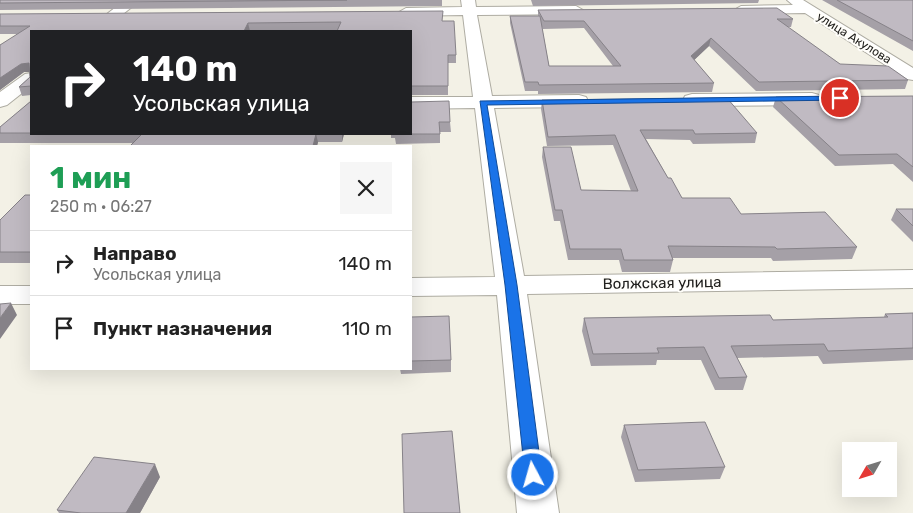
<!DOCTYPE html>
<html lang="ru">
<meta charset="utf-8">
<style>
:root{--surface:#fff;--page:#f6f6f6;--text:#222;--muted:#767676;--line:#e0e0e0}
body{margin:0;font-family:Rubik,sans-serif;background:var(--page);color:var(--text);height:100vh;display:flex;flex-direction:column;font-size:19px;white-space:nowrap}
*{box-sizing:border-box;margin:0}
p{font-size:16px;color:var(--muted)}
.icon{flex:none;width:28px;height:28px;fill:none;stroke:currentColor;stroke-width:2;stroke-linecap:round;stroke-linejoin:round}
.map{position:relative;flex:1;overflow:hidden}
.details{position:absolute;left:30px;top:145px;width:382px;height:225px;display:flex;flex-direction:column;background:var(--surface);border-radius:0px;box-shadow:0 5px 20px #0002}
.details>*{flex:none}
.hud{position:absolute;left:30px;top:30px;width:382px;height:105px;border-radius:0px;box-shadow:0 5px 20px #0002;background:#202124;color:#fff;overflow:hidden}
.needle{width:32px;rotate:231deg}
.fabs{position:absolute;left:842px;top:442px;display:grid;gap:10px}
.fabs a{display:grid;place-items:center;width:55px;height:55px;border-radius:0px;background:var(--surface);box-shadow:0 5px 20px #0002;font-size:25px}
.pin{position:absolute;display:grid;place-items:center;width:42px;height:42px;color:#fff;margin:-21px;border:2px solid #fff;border-radius:50%;box-shadow:0 1px 5px #0007}
.me{position:absolute;width:55px;margin:-28px;rotate:354deg;stroke-linejoin:round;filter:drop-shadow(0 0 4px #0008)}
.turn{display:flex;align-items:center;gap:18px;height:105px;padding:0 20px;font-size:22px}
.turn .icon{width:65px;height:65px;stroke-width:2.5}
.turn b{display:block;font-size:35px;line-height:42px}
.round{display:grid;place-items:center;flex:none;width:52px;height:52px;border-radius:0px;background:var(--page)}
.head{display:flex;align-items:center;justify-content:space-between;height:85px;padding:0 20px}
h1{font-size:30px;font-weight:700;line-height:38px;color:#1e9e55}
ul{padding:0;list-style:none}
li{display:flex;align-items:center;gap:15px;height:65px;padding:0 20px;border-top:1px solid var(--line)}
li div{flex:1}
li b{display:block;font-size:19px}
li em{font-style:normal}
.map>svg:first-child{display:block}
.lines{fill:none;stroke-linecap:round;stroke-linejoin:round}
.minor-casing{stroke:#aeaca2;stroke-width:2}
.minor{fill:#fff;fill-rule:evenodd}
.wall{fill:#a5a0a7;fill-rule:evenodd}
.shaded-wall{fill:#868288}
.building{fill:#c0bac2;stroke:#868288}
.route{fill:#1a73e8;stroke:#114b97}
.labels{text-anchor:middle;stroke-width:4;stroke-linejoin:round;paint-order:stroke}
.far-street-label{font-size:12px;fill:#21201d;stroke:#fffefa}
.street-label{font-size:15px;fill:#21201d;stroke:#fffefa}
</style>
<div class="map">
<svg width="913" height="513" viewBox="0 0 913 513">
<rect width="100%" height="100%" fill="#f3f1e6"/>
<g class="lines">
<g class="minor-casing">
<path id="minor" d="M125,0h16l-40,31h-16z
M461,0h14l1,7 100,-1 7,4 -7,4 -99,1 15,81 87,-1 7,2 2,4 -2,4 -7,2 -85,1 30,168 389,-6v18l-386,6 32,219h-42l-20,-218 -86,1v-18l84,-1 -20,-169 -64,1v-12h62l-10,-82 -57,1 -7,-4 7,-4 56,-1z
M787,0h16l110,68v12l-6,-1 -102,-66 -64,1 -7,-4 7,-4 52,-1z
M31,73v13l-24,19 -7,2v-15l25,-18z
M812,93l7,2 2,4 -2,4 -7,2 -120,1 -7,-2 -2,-4 2,-4 7,-2z
M0,286h31v18h-31z"/>
</g>
<use href="#minor" class="minor"/>
</g>
<path class="wall" d="M0,0h442v6l-442,4z
M531,0h228l-1,3 -225,3z
M822,0h91v51z
M538,10l255,9 -2,8h-4l53,37 68,16 -3,9 -149,2 -47,-45 -15,14 20,23 -2,9 -174,2v-3h-13l-15,-68v-7h28zM542,27l1,2 41,-1 29,38h-64z
M0,14l443,7 13,34v8h-8v32h-37v-64l-73,-1 -88,1h-219v64l-9,1 -3,-9 11,-10 -1,-5h-5l-24,18v-45l18,-11h-18z
M913,96v86l-20,-18 -58,2 -62,-59 3,-10z
M542,100l215,33 -2,10 -62,1 -3,-4 -44,-1 22,39 14,20 175,49 -5,12 -79,2 -2,-3h-99l1,2 -3,12h-48l-3,-12h-51l-8,-39h-6l-12,-64 1,-10 38,43 50,1 -18,-46 -66,1 -6,-37z
M31,101v33h313l-2,8h-24l-1,4h-187l3,-3h-133v-16z
M411,102l39,20 1,10h-11v11l-44,1 -1,-6h-4v-4h20z
M31,195v68h-31v-43z
M896,209h17v33l-22,-22z
M913,313v47l-90,4 -5,-8 -81,2 10,19 -4,13h-28l-14,-30h-44l-1,5 -65,1 -9,-35 2,-13 189,2 111,-3 1,-3z
M411,317l40,43v12l-50,2 -1,-5h11z
M624,425l101,42 -5,12 -85,3 -14,-45z
M160,477l-20,36h-81l-2,-3z"/>
<path class="shaded-wall" d="M248,23l2,8h-6z
M711,38l-2,8 -20,19 2,-9z
M29,63l2,9h-7l-24,18v-12l21,-14z
M316,134l2,8 -1,4h-4z
M342,134h2l-2,8z
M11,303l6,12 -17,24v-21z
M155,464l5,13 -20,36h-14z"/>
<path class="building" d="M0,0h347l-347,3z
M837,0h76v41z
M777,8l16,11h-16l63,45 48,2 20,14 -149,2 -48,-44 -20,18 23,27 -175,2 -1,-3h-13l-15,-66h30l9,50h72l-37,-45h-40l-6,-11z
M443,11l-1,10h12l2,34h-8v31h-37v-55h-74l4,-9 -93,1 -4,8h-213v55l-12,1 11,-10 -1,-14 -8,1 -21,14v-33l30,-19h-30v-12z
M913,96v71l-16,-13 -58,1 -63,-58z
M727,98l30,35 -62,1 -2,-4h-53l28,48h3l11,20h48l11,16 84,-2 32,35 -80,2 -2,-2 -107,-1 5,14h-49l-3,-11h-51l-8,-39h-7l-12,-63h28l10,43 57,1 -23,-56 -67,2 -6,-37z
M31,101v32h-31v-6z
M449,101l1,21h-11l1,12h-45h16v-32z
M142,134h174l-3,12h-183z
M25,195h6v57h-31v-32z
M896,209h17v17z
M11,303l-11,15v-14z
M913,313v35l-85,3 -4,-7 -93,2 16,31 -28,1 -15,-31 -47,1 2,5 -66,1 -9,-36 186,-3 3,5 115,-3 -3,-3z
M449,316l2,44 -40,1v-44z
M705,422l20,45 -87,3 -14,-45z
M452,431l8,82h-56l-2,-79z
M94,457l61,7 -29,49h-45l-24,-3z"/>
<path class="route" d="M840,96h3v4l-356,5 30,180 25,190 -3,5 -6,2 -5,-2 -3,-5 -20,-190 -25,-184z"/>
<g class="labels">
<g class="far-street-label">
<text transform="translate(854 38) rotate(32)" y="4">улица Акулова</text>
</g>
<g class="street-label">
<text transform="translate(662 283) rotate(-1)" y="5">Волжская улица</text>
</g>
</g>
</svg>
<div class="fabs">
<a><svg class="needle" viewBox="-14 -14 28 28"><path d="M0-13l5 13h-10z" fill="#e53935"/><path d="M0 13l5-13h-10z" fill="#767676"/></svg></a>
</div>
<div class="pin" style="left:840px;top:98px;background:#d93025"><svg class="icon" aria-label="arrive" viewBox="0 0 24 24"><path d="M6 21V4h12l-3 4 3 4H6"/></svg></div>
<svg class="me" style="left:533px;top:475px" viewBox="-20 -20 40 40"><circle r="17" fill="#1a73e8" stroke="#fff" stroke-width="3"/><path d="M0-11L8 9 0 5-8 9z" fill="#fff"/></svg>
<div class="hud">
<div class="turn"><svg class="icon" aria-label="right" viewBox="0 0 24 24"><path d="M7 20v-9h11M14 6l5 5-5 5"/></svg><div><b>140 m</b>Усольская улица</div></div>
</div>
<section class="details">
<div class="head"><div><h1>1 мин</h1><p>250 m · 06:27</p></div><a class="round"><svg class="icon" aria-label="close" viewBox="0 0 24 24"><path d="M6 6l12 12M18 6L6 18"/></svg></a></div>
<ul>
<li><svg class="icon" aria-label="right" viewBox="0 0 24 24"><path d="M7 20v-9h11M14 6l5 5-5 5"/></svg><div><b>Направо</b><p>Усольская улица</p></div><em>140 m</em></li>
<li><svg class="icon" aria-label="arrive" viewBox="0 0 24 24"><path d="M6 21V4h12l-3 4 3 4H6"/></svg><div><b>Пункт назначения</b></div><em>110 m</em></li>
</ul>
</section>
</div>
